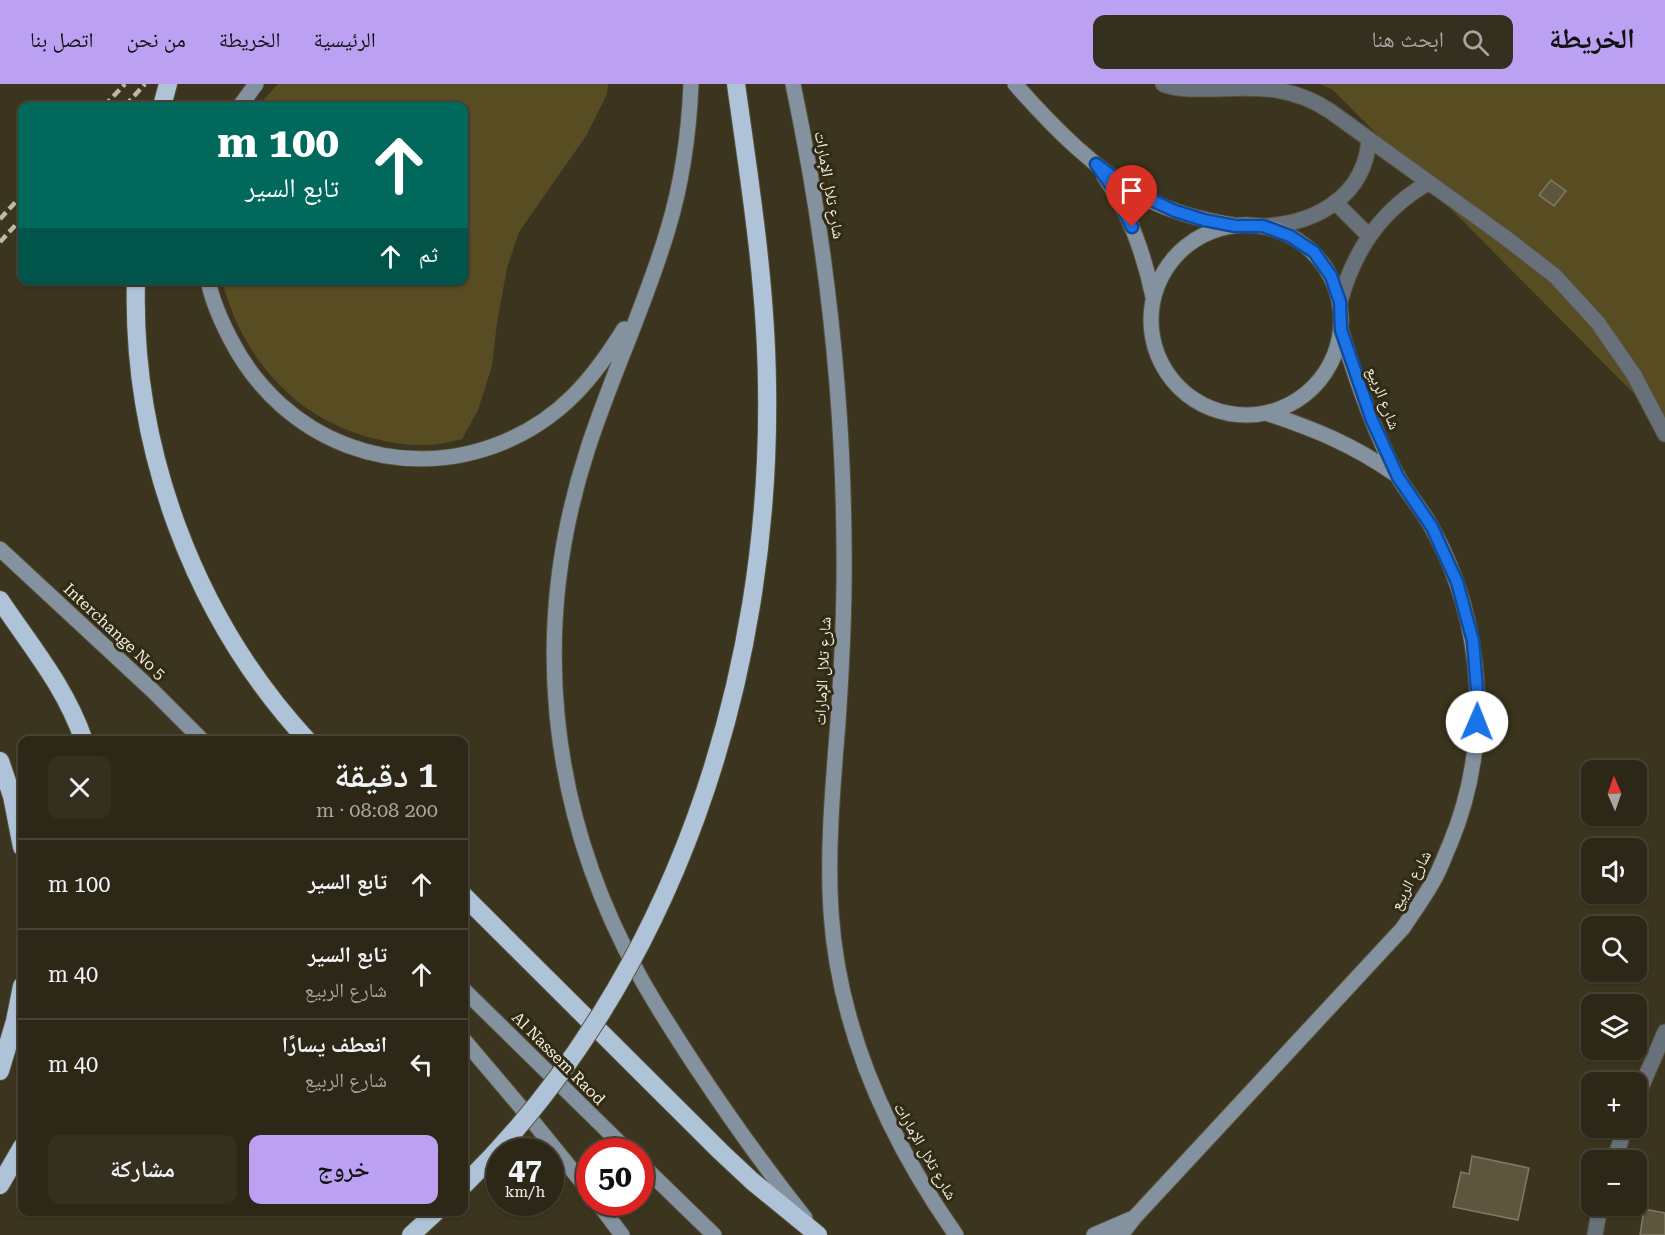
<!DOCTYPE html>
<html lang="ar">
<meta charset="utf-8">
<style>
:root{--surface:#2c2716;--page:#342f1f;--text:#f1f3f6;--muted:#a6a5a1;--line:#484435;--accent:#bca0f2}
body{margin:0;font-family:"Roboto Serif","Noto Naskh Arabic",serif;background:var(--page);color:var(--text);direction:rtl;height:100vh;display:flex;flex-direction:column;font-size:22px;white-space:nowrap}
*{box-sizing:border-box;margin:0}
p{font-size:20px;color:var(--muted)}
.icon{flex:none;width:33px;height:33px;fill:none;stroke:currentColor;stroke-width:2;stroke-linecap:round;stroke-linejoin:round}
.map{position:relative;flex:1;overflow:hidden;direction:ltr}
.panel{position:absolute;left:18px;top:652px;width:450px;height:480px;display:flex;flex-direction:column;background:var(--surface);border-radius:12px;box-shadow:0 2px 4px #0004,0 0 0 2px var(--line);direction:rtl}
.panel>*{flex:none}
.hud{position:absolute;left:18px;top:18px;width:450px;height:183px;border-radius:12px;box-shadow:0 2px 4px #0004,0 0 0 2px var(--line);direction:rtl;background:#00695c;color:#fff;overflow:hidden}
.needle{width:39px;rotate:358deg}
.fabs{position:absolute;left:1581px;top:676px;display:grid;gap:12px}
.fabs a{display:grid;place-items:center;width:66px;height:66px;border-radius:12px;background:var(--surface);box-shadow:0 2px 4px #0004,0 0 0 2px var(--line);font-size:30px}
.speed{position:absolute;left:486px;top:1054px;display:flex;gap:12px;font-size:30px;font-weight:700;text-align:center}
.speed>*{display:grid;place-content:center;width:78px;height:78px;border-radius:50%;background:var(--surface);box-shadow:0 2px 4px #0004,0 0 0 2px var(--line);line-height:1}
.speed small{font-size:15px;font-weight:400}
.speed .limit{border:9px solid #d22;background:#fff;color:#111}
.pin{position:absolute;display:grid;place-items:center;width:51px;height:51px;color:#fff;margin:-62px -26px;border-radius:50% 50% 50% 0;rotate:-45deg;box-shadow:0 0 6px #0007}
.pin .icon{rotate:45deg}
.me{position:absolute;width:66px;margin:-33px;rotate:1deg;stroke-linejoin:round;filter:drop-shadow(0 0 4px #0008)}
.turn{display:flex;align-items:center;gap:21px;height:126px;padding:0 30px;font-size:27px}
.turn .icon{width:78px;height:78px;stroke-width:2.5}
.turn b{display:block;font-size:42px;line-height:51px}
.then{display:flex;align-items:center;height:57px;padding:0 30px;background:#0003;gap:12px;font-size:22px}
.round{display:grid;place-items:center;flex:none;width:63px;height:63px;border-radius:12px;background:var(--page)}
.head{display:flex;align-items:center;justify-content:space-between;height:102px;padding:0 30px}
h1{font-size:36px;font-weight:600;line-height:45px}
.cta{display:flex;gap:12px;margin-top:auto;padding:12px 30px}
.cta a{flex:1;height:69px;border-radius:12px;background:var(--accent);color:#111;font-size:24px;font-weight:600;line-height:69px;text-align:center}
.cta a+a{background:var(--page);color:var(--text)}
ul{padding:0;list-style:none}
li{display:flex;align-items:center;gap:18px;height:90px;padding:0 30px;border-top:2px solid var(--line)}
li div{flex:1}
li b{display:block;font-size:22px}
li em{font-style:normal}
header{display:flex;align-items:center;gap:36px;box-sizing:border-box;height:84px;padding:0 30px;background:var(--accent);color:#111}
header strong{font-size:28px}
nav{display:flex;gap:33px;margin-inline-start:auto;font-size:21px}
.search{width:420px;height:54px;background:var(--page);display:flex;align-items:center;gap:15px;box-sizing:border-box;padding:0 21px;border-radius:12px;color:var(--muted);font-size:22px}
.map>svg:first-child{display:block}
.green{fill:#584c23}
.building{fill:#5d563e;stroke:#817a61;stroke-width:1.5}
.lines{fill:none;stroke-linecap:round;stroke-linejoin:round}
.minor-casing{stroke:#58523d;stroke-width:17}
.secondary-casing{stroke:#58523d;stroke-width:17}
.motorway-casing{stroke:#58523d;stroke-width:20}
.minor{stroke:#687179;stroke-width:15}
.secondary{stroke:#84929f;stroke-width:15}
.motorway{stroke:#aec3d7;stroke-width:18}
.rail{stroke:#bdb8a8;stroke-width:4.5;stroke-dasharray:9 4.5;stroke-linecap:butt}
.motorway-bridge-casing{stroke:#58523d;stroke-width:20;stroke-linecap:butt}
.motorway-bridge{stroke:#aec3d7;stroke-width:18}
.route-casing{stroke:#114b97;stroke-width:15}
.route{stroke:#1a73e8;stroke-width:10}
.labels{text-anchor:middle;stroke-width:6;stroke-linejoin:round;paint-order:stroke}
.street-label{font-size:16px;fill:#f1eddf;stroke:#312a14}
</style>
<header>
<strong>الخريطة</strong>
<div class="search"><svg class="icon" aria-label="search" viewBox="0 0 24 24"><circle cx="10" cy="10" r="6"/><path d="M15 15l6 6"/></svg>ابحث هنا</div>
<nav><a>الرئيسية</a><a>الخريطة</a><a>من نحن</a><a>اتصل بنا</a></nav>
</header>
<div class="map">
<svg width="1665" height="1151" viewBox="0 0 1665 1151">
<rect width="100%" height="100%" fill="#3b341e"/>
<path class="green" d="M278,0h330l-1,10 -21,42 -67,96 -12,36 -10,55 -5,43 -14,44 -16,29c-10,2 -21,5 -31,6 -19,1 -40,-2 -59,-7 -78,-20 -130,-81 -150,-157l242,-1v-174h-204l5,-8z
M1320,0h345v341l-332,-335z"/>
<path class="building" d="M1551,96l15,11 -12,15 -15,-11z
M1472,1072l57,12 -11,52 -65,-13 8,-35 8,2z
M1644,1125l21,4v22h-25z"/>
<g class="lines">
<g class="minor-casing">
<path id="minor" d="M1163,0c15,6 30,5 46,5 48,-1 80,-5 121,22l176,127 49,38 43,47 36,52 31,59
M1335,118l34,34
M1263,142c53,-2 102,-30 106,-87
M1340,218c14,-52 41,-92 88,-119
M1636,1015l29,-67
M1614,1077l11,-33
M1595,1151l5,-29"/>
</g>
<g class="secondary-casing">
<path id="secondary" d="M691,0c-2,48 -9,99 -23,145 -22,75 -56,145 -80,219 -59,180 -40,362 51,527 17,31 36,60 55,89 35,53 72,105 111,154
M793,0c32,152 50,304 51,460 1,59 -2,119 -6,178 -5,63 -11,127 -7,190 8,119 57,226 125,323
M1015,0c37,42 80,86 130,114 27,14 57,22 87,27
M240,22l16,-22
M1104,92c26,37 40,78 49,121
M1151 236a95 95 0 1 1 190 0a95 95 0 1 1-190 0Z
M208,196c4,21 13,41 23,60 52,101 167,146 273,102 57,-24 89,-63 120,-113
M1266,329c49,16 87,32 129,61
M0,465l153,142 50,50
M464,906l165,162
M464,956l66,78 60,74
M640,1079l74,72
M598,1119l24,32
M1094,1151l37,-16
M1121,1151l13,-17 269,-290c11,-17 23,-33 32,-50 6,-11 10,-23 15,-34 42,-101 35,-220 -18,-316 -10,-19 -25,-35 -35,-53 -24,-46 -41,-95 -56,-145"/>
</g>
<g class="motorway-casing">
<path id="motorway" d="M162,22l6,-22
M136,196c-5,168 58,338 172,461
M0,516c32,48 65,86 84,141
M0,677l12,35 10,51
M464,812l256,255 32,30 66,54
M0,987l15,-50 7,-35
M0,1101l22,-38
M411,1151l25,-23"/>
</g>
<use href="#minor" class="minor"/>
<use href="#secondary" class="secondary"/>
<use href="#motorway" class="motorway"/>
<path class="rail" d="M104,22l21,-22
M125,22l20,-22
M0,135l22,-24
M0,158l22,-24"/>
<g class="motorway-bridge-casing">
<path id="motorway-bridge" d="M464,1101c210,-206 308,-509 303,-800 -1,-101 -17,-201 -31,-301"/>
</g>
<use href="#motorway-bridge" class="motorway-bridge"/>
</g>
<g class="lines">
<g class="route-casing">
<path id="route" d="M1132,143l-19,-39 -17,-24 24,18 27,16 28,13 29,9 31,6h28l27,10 24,16 17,24 9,26 1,28 31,90 26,57 34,50 25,55 16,59 5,61 -1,20"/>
</g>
<use href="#route" class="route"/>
</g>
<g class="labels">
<g class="street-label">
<text transform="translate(830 101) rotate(80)" y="6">شارع تلال الإمارات</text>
<text transform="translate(1384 314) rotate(69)" y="6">شارع الربيع</text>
<text transform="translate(115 547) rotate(43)" y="6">Interchange No 5</text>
<text transform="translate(822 587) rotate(-87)" y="6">شارع تلال الإمارات</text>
<text transform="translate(1410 796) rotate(-60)" y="6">شارع الربيع</text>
<text transform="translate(559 974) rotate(45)" y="6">Al Nassem Raod</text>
<text transform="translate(926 1067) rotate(60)" y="6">شارع تلال الإمارات</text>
</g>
</g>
</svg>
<div class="fabs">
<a><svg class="needle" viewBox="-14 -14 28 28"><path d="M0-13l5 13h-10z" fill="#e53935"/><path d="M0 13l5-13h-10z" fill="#a6a5a1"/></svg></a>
<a><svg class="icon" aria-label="sound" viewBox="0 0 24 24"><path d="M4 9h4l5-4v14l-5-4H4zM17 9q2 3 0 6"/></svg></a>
<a><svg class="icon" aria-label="search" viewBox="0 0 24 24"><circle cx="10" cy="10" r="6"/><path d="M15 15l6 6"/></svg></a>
<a><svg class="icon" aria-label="layers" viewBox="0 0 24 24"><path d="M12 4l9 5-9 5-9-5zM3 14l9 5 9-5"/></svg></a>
<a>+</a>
<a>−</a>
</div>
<div class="speed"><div>47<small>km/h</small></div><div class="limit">50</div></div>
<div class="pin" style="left:1132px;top:143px;background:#d93025"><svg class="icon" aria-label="arrive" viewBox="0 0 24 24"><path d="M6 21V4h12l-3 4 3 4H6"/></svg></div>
<svg class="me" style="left:1477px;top:638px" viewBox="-20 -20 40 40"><circle r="19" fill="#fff"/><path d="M0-13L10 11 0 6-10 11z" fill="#1a73e8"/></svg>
<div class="hud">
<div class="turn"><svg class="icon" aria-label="ahead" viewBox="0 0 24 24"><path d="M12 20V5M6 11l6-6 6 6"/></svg><div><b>100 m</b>تابع السير</div></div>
<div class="then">ثم<svg class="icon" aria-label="ahead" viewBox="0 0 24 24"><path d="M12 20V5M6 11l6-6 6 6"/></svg></div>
</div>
<section class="panel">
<div class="head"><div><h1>1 دقيقة</h1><p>200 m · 08:08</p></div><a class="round"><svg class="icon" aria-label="close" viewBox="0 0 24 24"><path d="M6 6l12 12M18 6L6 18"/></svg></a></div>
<ul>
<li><svg class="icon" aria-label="ahead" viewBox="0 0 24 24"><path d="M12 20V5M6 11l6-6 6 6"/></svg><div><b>تابع السير</b></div><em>100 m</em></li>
<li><svg class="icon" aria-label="ahead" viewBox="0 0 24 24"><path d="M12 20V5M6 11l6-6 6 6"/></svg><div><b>تابع السير</b><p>شارع الربيع</p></div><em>40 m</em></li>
<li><svg class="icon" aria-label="left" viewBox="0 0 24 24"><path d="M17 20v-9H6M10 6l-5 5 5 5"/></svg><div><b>انعطف يسارًا</b><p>شارع الربيع</p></div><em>40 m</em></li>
</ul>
<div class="cta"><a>خروج</a><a>مشاركة</a></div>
</section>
</div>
